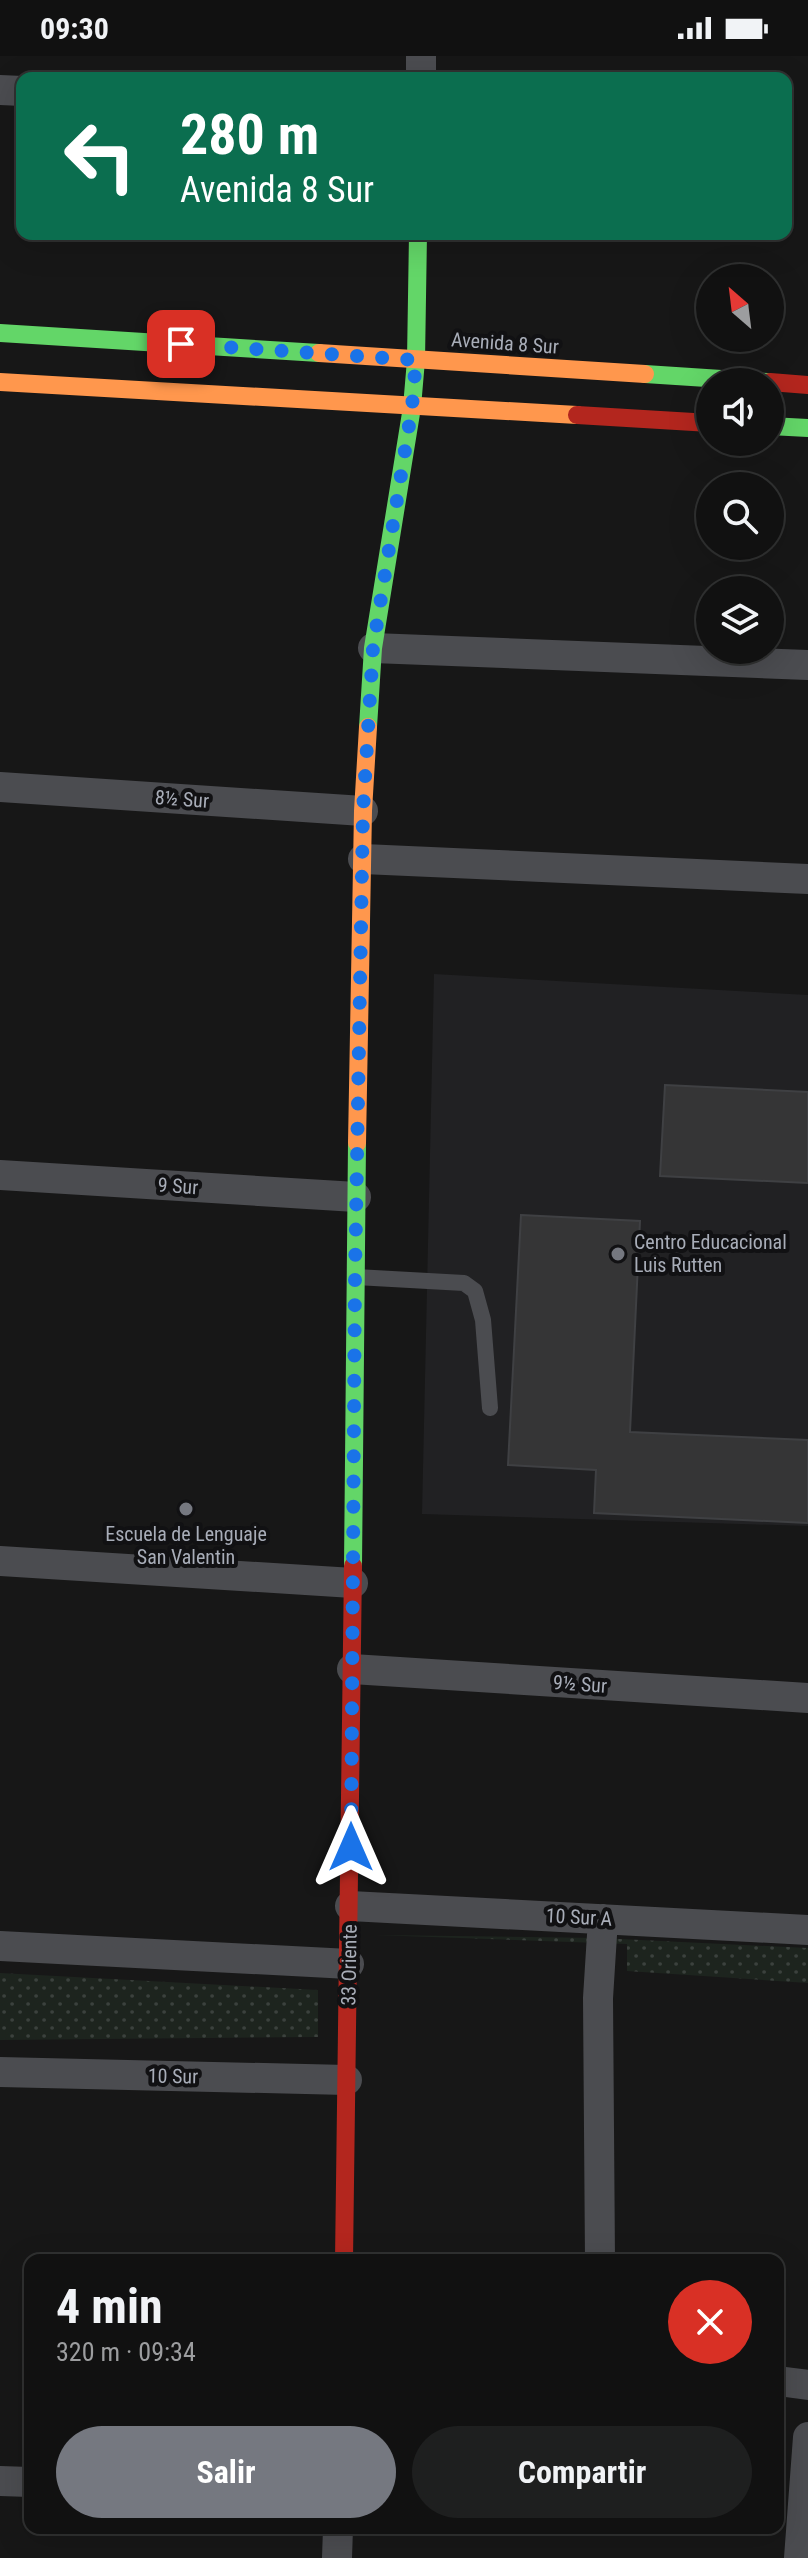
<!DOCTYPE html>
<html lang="es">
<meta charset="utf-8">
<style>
:root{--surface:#111;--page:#1e1f1f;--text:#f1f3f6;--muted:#9c9d9f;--line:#303131;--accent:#757880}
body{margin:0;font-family:"Roboto Condensed",sans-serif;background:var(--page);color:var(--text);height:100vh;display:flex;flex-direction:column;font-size:30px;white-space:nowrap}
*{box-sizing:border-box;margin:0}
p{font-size:26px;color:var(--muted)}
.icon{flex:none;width:44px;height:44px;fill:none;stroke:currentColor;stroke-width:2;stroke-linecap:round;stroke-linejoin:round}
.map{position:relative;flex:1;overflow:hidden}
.drawer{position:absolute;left:24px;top:2198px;width:760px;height:280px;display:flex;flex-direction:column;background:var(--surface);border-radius:16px;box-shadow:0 8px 32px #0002,0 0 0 2px var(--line)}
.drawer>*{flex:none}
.top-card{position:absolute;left:16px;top:16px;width:776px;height:168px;border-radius:16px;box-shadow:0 8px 32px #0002,0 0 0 2px var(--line);background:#0b6e4f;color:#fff;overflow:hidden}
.needle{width:52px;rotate:332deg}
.fabs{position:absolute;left:696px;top:208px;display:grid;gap:16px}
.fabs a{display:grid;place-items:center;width:88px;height:88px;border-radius:50%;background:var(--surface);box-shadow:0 8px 32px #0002,0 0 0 2px var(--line);font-size:40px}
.pin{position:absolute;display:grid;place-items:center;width:68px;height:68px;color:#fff;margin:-34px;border-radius:16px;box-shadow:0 4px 12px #0006}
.me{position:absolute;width:88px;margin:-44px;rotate:0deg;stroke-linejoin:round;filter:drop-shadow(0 0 6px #0008)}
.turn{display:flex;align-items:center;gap:28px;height:168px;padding:0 32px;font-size:36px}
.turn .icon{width:104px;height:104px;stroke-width:2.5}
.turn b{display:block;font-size:56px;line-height:68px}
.round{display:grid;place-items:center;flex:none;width:84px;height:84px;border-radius:42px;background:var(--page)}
.overview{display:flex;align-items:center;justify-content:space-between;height:136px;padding:0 32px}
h1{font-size:48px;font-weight:700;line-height:60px}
.primary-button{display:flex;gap:16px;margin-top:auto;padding:16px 32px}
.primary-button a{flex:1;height:92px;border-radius:48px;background:var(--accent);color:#fff;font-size:32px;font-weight:700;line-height:92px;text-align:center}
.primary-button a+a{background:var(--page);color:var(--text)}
.status{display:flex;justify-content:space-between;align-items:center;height:56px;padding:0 40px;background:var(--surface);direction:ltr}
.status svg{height:22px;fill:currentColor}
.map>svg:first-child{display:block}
.built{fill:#212123}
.park{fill:url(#park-dots)}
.building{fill:#353536;stroke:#3f4043;stroke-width:2}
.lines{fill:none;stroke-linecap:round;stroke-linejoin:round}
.lane{stroke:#4b4c50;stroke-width:16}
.street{stroke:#4b4c50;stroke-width:30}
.fast{stroke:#63d668;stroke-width:18}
.slow{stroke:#ff974d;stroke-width:18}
.jam{stroke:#b3261e;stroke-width:18}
.route{stroke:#1a73e8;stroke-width:14;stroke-dasharray:0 25.2}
.poi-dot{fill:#757880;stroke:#111113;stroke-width:3}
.labels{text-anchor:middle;stroke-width:8;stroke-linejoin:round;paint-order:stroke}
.street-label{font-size:20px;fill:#a8adb8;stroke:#111113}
.poi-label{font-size:20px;fill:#a8adb8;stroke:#111113;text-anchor:start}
</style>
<div class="status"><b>09:30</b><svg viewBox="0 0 49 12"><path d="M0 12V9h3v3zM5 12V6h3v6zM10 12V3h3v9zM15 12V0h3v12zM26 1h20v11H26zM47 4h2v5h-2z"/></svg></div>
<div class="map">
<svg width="808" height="2502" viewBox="0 0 808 2502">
<defs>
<pattern id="park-dots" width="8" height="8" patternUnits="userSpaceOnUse" patternTransform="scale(2)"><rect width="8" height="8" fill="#1d241e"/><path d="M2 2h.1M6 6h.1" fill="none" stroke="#3b413d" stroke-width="1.8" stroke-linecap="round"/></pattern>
</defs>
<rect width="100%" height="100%" fill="#171717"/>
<path class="built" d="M434,918l374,21v531l-386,-12z"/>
<path class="park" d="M375,1879l224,3 209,10v35l-181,-12v-27z
M0,1917l318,17v47l-318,3z"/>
<path class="building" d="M665,1029l143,7v91l-148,-7z
M521,1159l119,6 -10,211 178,8v83l-214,-10 2,-43 -88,-5z"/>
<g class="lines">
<path class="lane" d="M356,1221l108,6 11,8 8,29 7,88"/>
<path class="street" d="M421,22v-22
M0,34l22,1
M373,592l435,17
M0,731l363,24
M363,803l445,20
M0,1119l356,22
M0,1505l353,22
M352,1613l456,29
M350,1850l458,24
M0,1890l349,18
M0,2016l347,8
M600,2204l-2,-262 5,-79
M778,2325l30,4
M0,2425l30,1
M337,2502l1,-30
M799,2502l9,-121"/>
<path class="fast" d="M0,277l319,20
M645,318l122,8
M770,370l38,2
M368,671l5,-79 39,-241 4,-47 2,-126
M353,1510l4,-423"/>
<path class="slow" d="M319,297l326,21
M0,326l577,33
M357,1087l6,-332 5,-84"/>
<path class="jam" d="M770,326l38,3
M577,359l133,8
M344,2204l9,-694"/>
</g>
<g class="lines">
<path class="route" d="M181,288l235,16 -4,47 -39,241 -10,163 -8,466 -4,570"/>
</g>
<g class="poi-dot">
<circle cx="618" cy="1198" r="8"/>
<circle cx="186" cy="1453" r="8"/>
</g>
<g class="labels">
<g class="street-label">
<text transform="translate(505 287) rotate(4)" y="7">Avenida 8 Sur</text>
<text transform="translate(182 743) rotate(4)" y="7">8½ Sur</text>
<text transform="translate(178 1130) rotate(4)" y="7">9 Sur</text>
<text transform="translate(580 1628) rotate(4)" y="7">9½ Sur</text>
<text transform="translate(579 1861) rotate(3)" y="7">10 Sur A</text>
<text transform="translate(349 1909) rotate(-89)" y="7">33 Oriente</text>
<text transform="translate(173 2020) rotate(1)" y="7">10 Sur</text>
</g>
<g class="poi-label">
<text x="634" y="1193">Centro Educacional<tspan x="634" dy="23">Luis Rutten</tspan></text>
<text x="186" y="1485" text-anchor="middle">Escuela de Lenguaje<tspan x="186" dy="23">San Valentin</tspan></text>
</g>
</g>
</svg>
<div class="fabs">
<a><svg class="needle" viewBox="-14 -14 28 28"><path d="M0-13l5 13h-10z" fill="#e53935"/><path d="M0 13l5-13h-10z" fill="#9c9d9f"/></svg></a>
<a><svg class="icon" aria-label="sound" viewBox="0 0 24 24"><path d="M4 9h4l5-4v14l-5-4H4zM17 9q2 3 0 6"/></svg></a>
<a><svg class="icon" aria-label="search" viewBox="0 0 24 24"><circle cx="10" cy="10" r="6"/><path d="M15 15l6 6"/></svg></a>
<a><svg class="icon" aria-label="layers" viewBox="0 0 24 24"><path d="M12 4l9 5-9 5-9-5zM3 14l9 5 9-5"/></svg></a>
</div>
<div class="pin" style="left:181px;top:288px;background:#d93025"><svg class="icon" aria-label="arrive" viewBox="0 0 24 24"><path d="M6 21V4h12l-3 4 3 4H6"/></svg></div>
<svg class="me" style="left:351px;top:1791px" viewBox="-20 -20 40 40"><path d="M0-17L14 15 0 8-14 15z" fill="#1a73e8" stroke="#fff" stroke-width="4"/></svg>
<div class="top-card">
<div class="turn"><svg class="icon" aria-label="left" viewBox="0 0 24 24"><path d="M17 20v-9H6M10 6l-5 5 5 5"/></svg><div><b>280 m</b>Avenida 8 Sur</div></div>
</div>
<section class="drawer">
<div class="overview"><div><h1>4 min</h1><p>320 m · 09:34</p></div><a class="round" style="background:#d93025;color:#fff"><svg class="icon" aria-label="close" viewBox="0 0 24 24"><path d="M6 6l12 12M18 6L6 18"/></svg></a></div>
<div class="primary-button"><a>Salir</a><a>Compartir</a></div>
</section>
</div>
